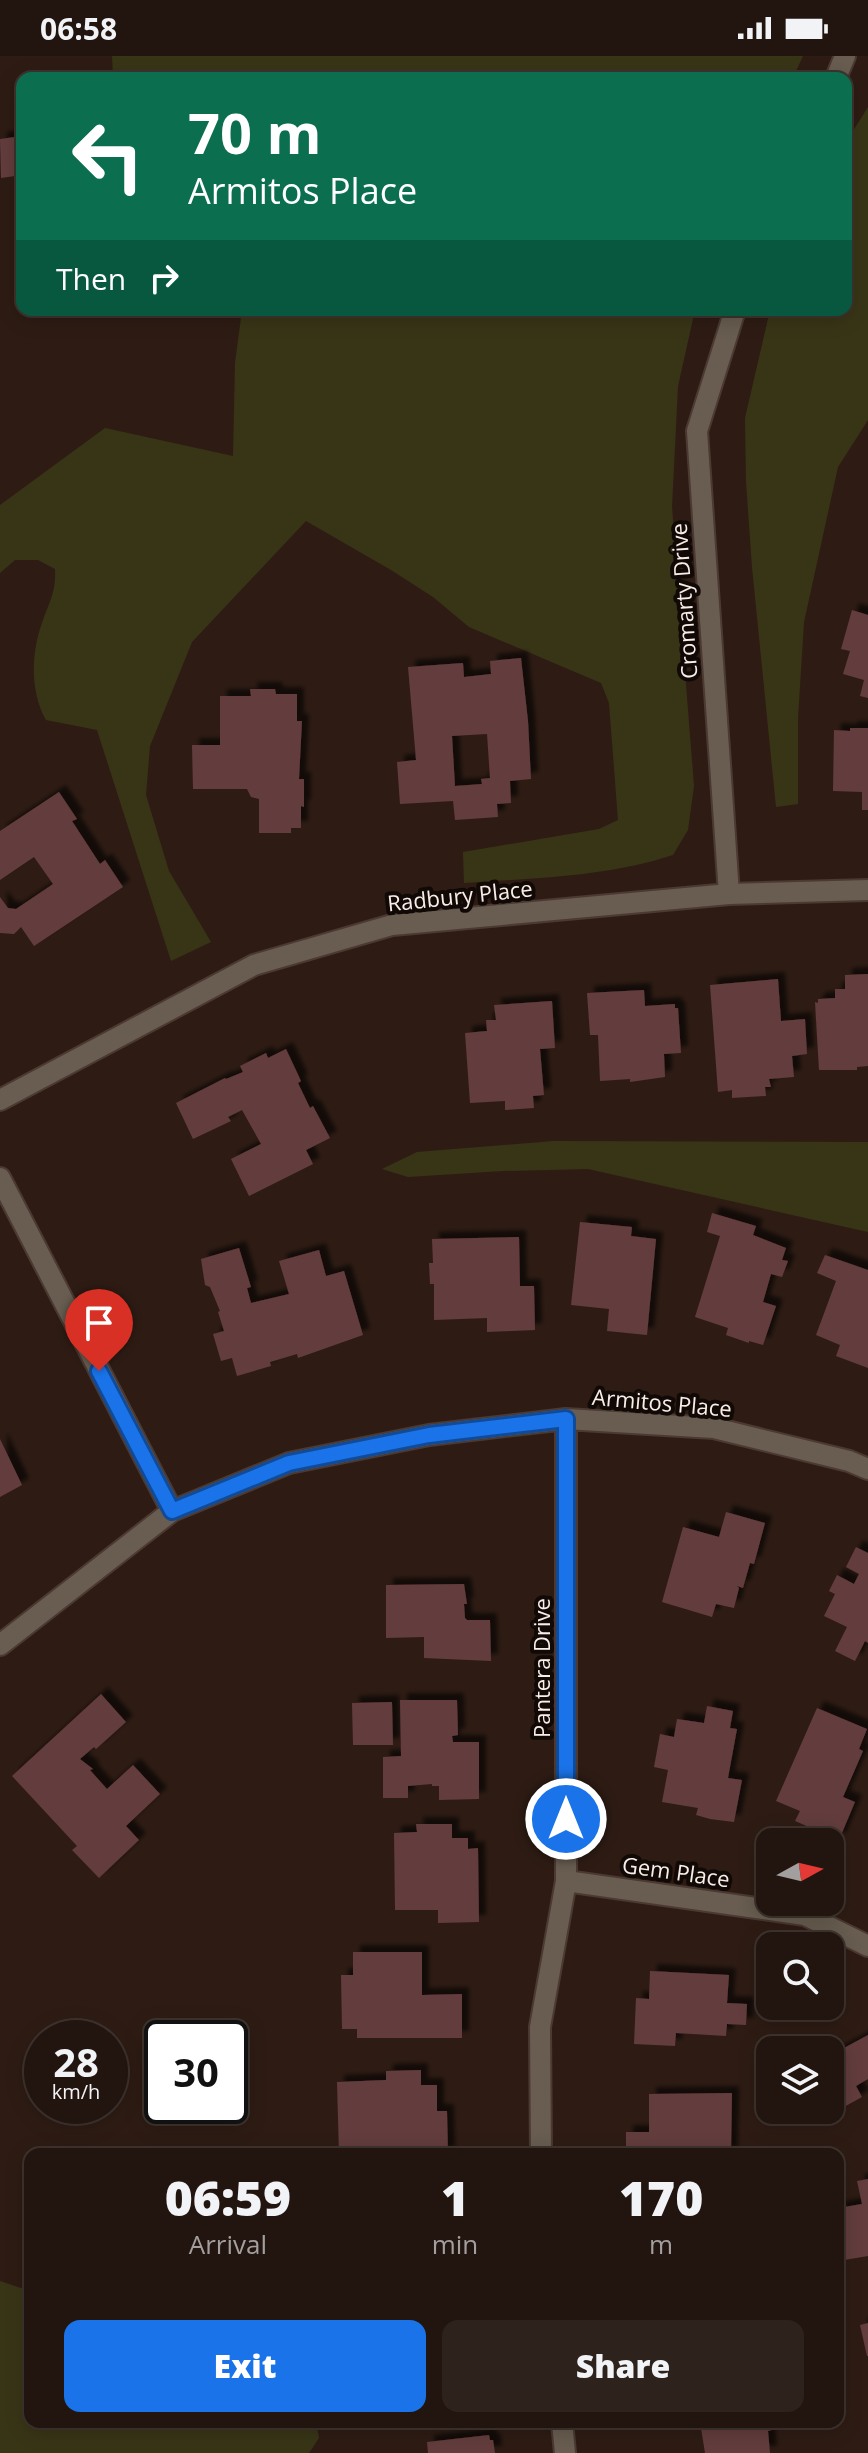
<!DOCTYPE html>
<style>
:root{--surface:#22150f;--page:#2e221d;--text:#f1f3f6;--muted:#a29f9e;--line:#3f342f;--accent:#1a73e8}
body{margin:0;font-family:"Open Sans",sans-serif;background:var(--page);color:var(--text);height:100vh;display:flex;flex-direction:column;font-size:30px;white-space:nowrap}
*{box-sizing:border-box;margin:0}
p{font-size:26px;color:var(--muted)}
.icon{flex:none;width:44px;height:44px;fill:none;stroke:currentColor;stroke-width:2;stroke-linecap:round;stroke-linejoin:round}
.map{position:relative;flex:1;overflow:hidden}
.panel{position:absolute;left:24px;top:2092px;width:820px;height:280px;display:flex;flex-direction:column;background:var(--surface);border-radius:16px;box-shadow:0 4px 20px #0003,0 0 0 2px var(--line)}
.panel>*{flex:none}
.hud{position:absolute;left:16px;top:16px;width:836px;height:244px;border-radius:16px;box-shadow:0 4px 20px #0003,0 0 0 2px var(--line);background:#0b6e4f;color:#fff;overflow:hidden}
.needle{width:52px;rotate:82deg}
.buttons{position:absolute;left:756px;top:1772px;display:grid;gap:16px}
.buttons a{display:grid;place-items:center;width:88px;height:88px;border-radius:16px;background:var(--surface);box-shadow:0 4px 20px #0003,0 0 0 2px var(--line);font-size:40px}
.speed{position:absolute;left:24px;top:1964px;display:flex;gap:16px;font-size:40px;font-weight:700;text-align:center}
.speed>*{display:grid;place-content:center;width:104px;height:104px;border-radius:50%;background:var(--surface);box-shadow:0 4px 20px #0003,0 0 0 2px var(--line);line-height:1}
.speed small{font-size:20px;font-weight:400}
.speed .limit{border:4px solid #111;border-radius:12px;background:#fff;color:#111}
.pin{position:absolute;display:grid;place-items:center;width:68px;height:68px;color:#fff;margin:-82px -34px;border-radius:50% 50% 50% 0;rotate:-45deg;box-shadow:0 0 8px #0007}
.pin .icon{rotate:45deg}
.me{position:absolute;width:88px;margin:-44px;rotate:0deg;stroke-linejoin:round;filter:drop-shadow(0 0 6px #0008)}
.turn{display:flex;align-items:center;gap:28px;height:168px;padding:0 40px;font-size:36px}
.turn .icon{width:104px;height:104px;stroke-width:2.5}
.turn b{display:block;font-size:56px;line-height:68px}
.then{display:flex;align-items:center;height:76px;padding:0 40px;background:#0003;gap:16px;font-size:30px}
.eta{display:flex;justify-content:space-evenly;align-items:center;height:136px;text-align:center}
.eta b{font-size:48px;font-weight:800;line-height:56px}
.primary-button{display:flex;gap:16px;margin-top:auto;padding:16px 40px}
.primary-button a{flex:1;height:92px;border-radius:16px;background:var(--accent);color:#fff;font-size:32px;font-weight:800;line-height:92px;text-align:center}
.primary-button a+a{background:var(--page);color:var(--text)}
.status{display:flex;justify-content:space-between;align-items:center;height:56px;padding:0 40px;background:var(--surface);direction:ltr}
.status svg{height:22px;fill:currentColor}
.map>svg:first-child{display:block}
.green{fill:#383517}
.building{fill:#633c3e;fill-rule:evenodd;filter:url(#shadow)}
.lines{fill:none;stroke-linecap:round;stroke-linejoin:round}
.minor-casing{stroke:#4b3932;stroke-width:24}
.minor{stroke:#685d50;stroke-width:20}
.route-casing{stroke:#114b97;stroke-width:20}
.route{stroke:#1a73e8;stroke-width:14}
.labels{text-anchor:middle;stroke-width:8;stroke-linejoin:round;paint-order:stroke}
.street-label{font-size:22px;fill:#faede7;stroke:#100906}
</style>
<div class="status"><b>06:58</b><svg viewBox="0 0 49 12"><path d="M0 12V9h3v3zM5 12V6h3v6zM10 12V3h3v9zM15 12V0h3v12zM26 1h20v11H26zM47 4h2v5h-2z"/></svg></div>
<div class="map">
<svg width="868" height="2397" viewBox="0 0 868 2397">
<defs>
<filter id="shadow"><feDropShadow dx="7" dy="-7" stdDeviation="2" flood-color="#0009"/></filter>
</defs>
<rect width="100%" height="100%" fill="#2e1c14"/>
<path class="green" d="M112,0h691l-10,22h-680z
M868,51v313l-30,47 -34,155 -6,96v86l-22,3 -24,-240 -6,-85 -1,-64 25,-108h76v-168z
M242,254h453l-17,76 -6,121 22,279 -6,44 -15,25c-67,22 -138,23 -209,28l-1,-31 136,-23 19,-9 -9,-117 -8,-20 -132,-56 -36,-30 -42,-27 -85,-49 -114,121 -42,104 -4,49 23,76 42,71 -40,19 -74,-231 -51,-10c-16,-28 -15,-67 -4,-97 8,-23 14,-30 13,-54l-17,-9h-23l-15,13v-68l105,-77 128,28 2,-93z
M554,1085l314,1v90l-280,-63 -85,2 -95,6 -26,-8 35,-17z
M0,2225l30,10v131h286l3,16 -10,15h-309z"/>
<path class="building" d="M22,80v39l-21,3 -1,-39z
M852,554l16,5v83l-8,-2 4,-16 -21,-6 7,-23 -9,-2z
M521,602l7,63 3,58 -21,2 1,22 -14,1 1,13 -43,3 -2,-19 -53,3 -3,-42 19,-2 -8,-93 55,-4 1,14 27,-3 -1,-13zM487,678l3,44 -9,1 1,5 -27,2 -3,-50z
M250,633h25l1,5h21v27h5l-3,58h5v28l-3,-1v22h-10v5h-32v-34l-8,-2 -4,-8h-54l-1,-44h28v-49h31z
M850,672h18v82h-6v-18l-29,-1 1,-61 16,1z
M59,736l18,27 -5,2 28,43 5,-4 18,27 -89,59 -13,-19 -7,7 -14,-1v-36l8,11 8,1 37,-25 -19,-27 -34,23v-49z
M868,918v92l-11,1v3h-38l-4,-68 3,1v-4l17,-1v-9h10v-14z
M778,923l3,42 24,-2 2,35 -15,2 2,21 -25,2 2,8h-6l1,9 -34,2v-8l-14,2 -8,-107z
M644,934l1,16 30,-2v4h3l3,45 -17,1 1,23 -35,5v-3l-30,2 -2,-46h-8l-3,-42z
M552,945l3,47 -15,1 4,46 -11,1 1,12 -29,2v-9l-35,2 -5,-70 22,-2 -1,-11h10l-2,-15z
M286,993l15,32 -3,2 12,25 3,-2 17,32 -24,12 7,14 -64,32 -18,-37 30,-15 -19,-34 -14,7 3,4 -38,18 -17,-36 49,-25 1,1 17,-7 -3,-6 26,-13 2,5z
M712,1157l44,13 -3,9 33,13 -4,12 6,1 -6,16 -11,-3 -8,28 13,4 -13,39 -14,-4v2l-23,-8 2,-7 -33,-11 25,-81 -13,-4z
M580,1166l52,5 -1,9 25,3 -9,96 -40,-4 2,-22 -38,-4z
M519,1181l1,49h14l1,44 -48,2v-14l-53,2v-36h-4l-1,-21h4l-1,-24z
M239,1192l12,39 -4,1 4,15 38,-9 -10,-33 40,-11 7,26 18,-5 19,64 -65,23 -1,-4 -27,8 1,4 -34,10 -5,-18 -11,3 -8,-27 11,-3 -6,-19 2,-1 -10,-24 -5,-2 -4,-26z
M825,1199l43,15v98l-32,-12 4,-11 -24,-10 20,-54 -19,-8z
M0,1383l22,46 -22,12z
M726,1456l39,11 -11,41 -4,-1 -7,25 -6,-2 2,2 -5,20 -18,-4 -4,13 -50,-15 21,-75 36,10z
M856,1491l12,6v90l-3,-2 -10,20 -20,-10 12,-24 -23,-11 11,-22 -6,-3 8,-16 17,9 5,-10 -13,-7z
M464,1528l3,20h-3l1,14 2,2h23l1,41 -67,-3v-21l-38,1v-53z
M101,1638l25,28 -30,27 -2,-2 -14,12 13,10 -3,1 17,19 26,-24 27,29 -34,32 13,14 -40,38 -27,-28 5,-4 -65,-70z
M400,1644h57l1,35 -6,1 1,6h26v57l-40,1v-14h-7v-2l-24,2v12h-25v-41l18,-1z
M392,1646l1,43h-40l-1,-42z
M707,1650l26,5 -3,17 7,1 -9,49 14,2 -8,42 -24,-3 -14,-4 2,-7 -36,-6 6,-32 -14,-3 6,-33 14,3 3,-18 27,4z
M817,1652l50,21 -8,20 4,2 -20,46 12,5 -16,38 -44,-19 5,-10 -24,-10z
M416,1768h36v14h16v11l10,-1 1,74 -41,1v-13h-43l-1,-77 23,-1z
M353,1896h69v43l40,-1v44h-105v-9h-15l-1,-54h12z
M650,1915l79,4 -2,28 20,1 -1,21 -19,-1 -1,12 -50,-3 -1,13 -41,-2 2,-46 13,1z
M868,1979v44l-12,7 6,11 -36,20 -2,-5 -10,6 -4,-8h20l1,-55z
M421,2014v15h16v26h10l1,43h-109l-2,-72 49,-2v-9z
M732,2037l-1,61h-105v-22h23v-38z
M868,2123v77l-30,5v-53l24,-4 -5,-23z
M868,2267v33h-1l-7,-31z
M700,2366h71l1,8 -4,1 2,22h-65z
M489,2379l1,5h3l2,13h-67l-1,-11z"/>
<g class="lines">
<g class="minor-casing">
<path id="minor" d="M836,22l9,-22
M729,838l-32,-463 38,-121
M0,1044l254,-135 138,-40 337,-31 139,-4
M0,1122l172,333
M0,1589l172,-134 117,-48 140,-28 137,-16 148,9 135,33 19,8
M566,1825l239,34 63,31
M541,2098l-1,-127 26,-146v-462
M562,2366l3,31"/>
</g>
<use href="#minor" class="minor"/>
</g>
<g class="lines">
<g class="route-casing">
<path id="route" d="M99,1315l73,140 117,-48 140,-28 137,-16v400"/>
</g>
<use href="#route" class="route"/>
</g>
<g class="labels">
<g class="street-label">
<text transform="translate(684 545) rotate(-94)" y="8">Cromarty Drive</text>
<text transform="translate(460 840) rotate(-6)" y="8">Radbury Place</text>
<text transform="translate(662 1347) rotate(5)" y="8">Armitos Place</text>
<text transform="translate(542 1612) rotate(-90)" y="8">Pantera Drive</text>
<text transform="translate(676 1816) rotate(8)" y="8">Gem Place</text>
</g>
</g>
</svg>
<div class="buttons">
<a><svg class="needle" viewBox="-14 -14 28 28"><path d="M0-13l5 13h-10z" fill="#e53935"/><path d="M0 13l5-13h-10z" fill="#a29f9e"/></svg></a>
<a><svg class="icon" aria-label="search" viewBox="0 0 24 24"><circle cx="10" cy="10" r="6"/><path d="M15 15l6 6"/></svg></a>
<a><svg class="icon" aria-label="layers" viewBox="0 0 24 24"><path d="M12 4l9 5-9 5-9-5zM3 14l9 5 9-5"/></svg></a>
</div>
<div class="speed"><div>28<small>km/h</small></div><div class="limit">30</div></div>
<div class="pin" style="left:99px;top:1315px;background:#d93025"><svg class="icon" aria-label="arrive" viewBox="0 0 24 24"><path d="M6 21V4h12l-3 4 3 4H6"/></svg></div>
<svg class="me" style="left:566px;top:1763px" viewBox="-20 -20 40 40"><circle r="17" fill="#1a73e8" stroke="#fff" stroke-width="3"/><path d="M0-11L8 9 0 5-8 9z" fill="#fff"/></svg>
<div class="hud">
<div class="turn"><svg class="icon" aria-label="left" viewBox="0 0 24 24"><path d="M17 20v-9H6M10 6l-5 5 5 5"/></svg><div><b>70 m</b>Armitos Place</div></div>
<div class="then">Then<svg class="icon" aria-label="right" viewBox="0 0 24 24"><path d="M7 20v-9h11M14 6l5 5-5 5"/></svg></div>
</div>
<section class="panel">
<div class="eta">
<div><b>06:59</b><p>Arrival</p></div>
<div><b>1</b><p>min</p></div>
<div><b>170</b><p>m</p></div>
</div>
<div class="primary-button"><a>Exit</a><a>Share</a></div>
</section>
</div>
